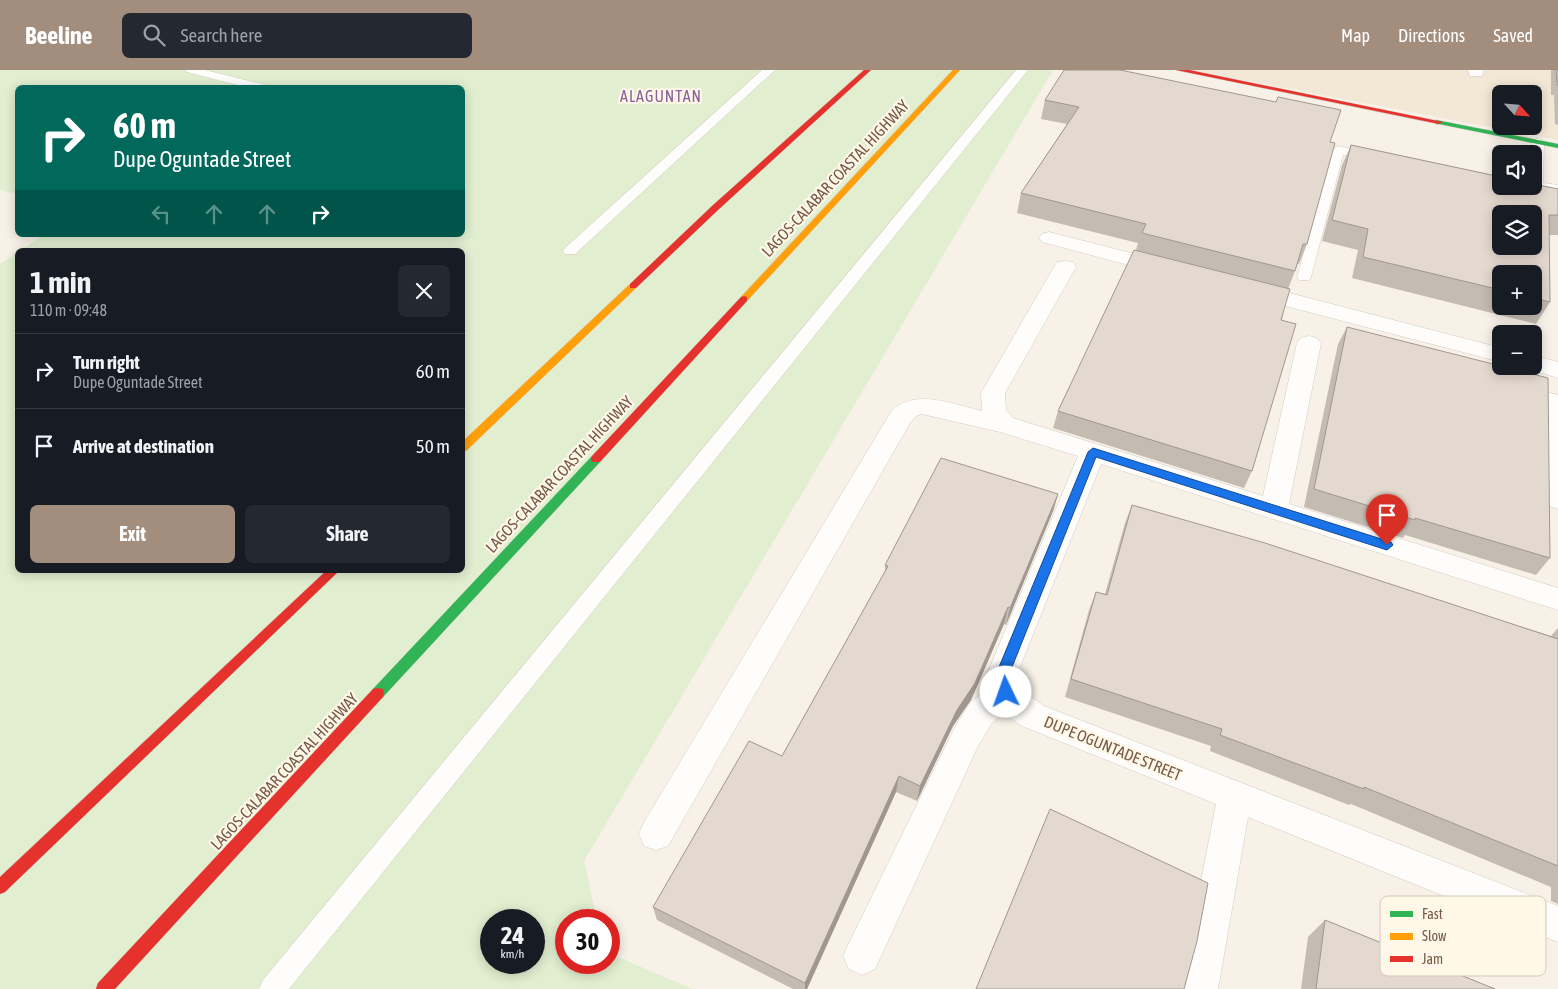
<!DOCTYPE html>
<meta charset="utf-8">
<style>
:root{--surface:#171b24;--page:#242831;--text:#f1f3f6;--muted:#9ea1a6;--line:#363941;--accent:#a38e7e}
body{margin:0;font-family:"Asap Condensed",sans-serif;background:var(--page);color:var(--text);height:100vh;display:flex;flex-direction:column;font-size:19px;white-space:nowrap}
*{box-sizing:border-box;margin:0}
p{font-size:16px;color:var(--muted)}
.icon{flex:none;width:28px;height:28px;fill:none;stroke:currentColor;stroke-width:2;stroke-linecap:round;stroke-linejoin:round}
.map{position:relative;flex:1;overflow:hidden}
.side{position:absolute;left:15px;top:178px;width:450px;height:325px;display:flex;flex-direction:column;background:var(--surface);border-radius:8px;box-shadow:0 2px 12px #0003}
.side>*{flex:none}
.hud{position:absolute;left:15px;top:15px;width:450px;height:152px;border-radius:8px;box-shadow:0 2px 12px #0003;background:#00695c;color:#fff;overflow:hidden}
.needle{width:32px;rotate:116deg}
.fabs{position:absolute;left:1492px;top:15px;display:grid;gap:10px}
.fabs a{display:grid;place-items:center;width:50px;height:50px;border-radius:8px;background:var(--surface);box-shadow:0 2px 12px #0003;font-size:25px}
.speed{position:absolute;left:480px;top:839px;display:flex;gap:10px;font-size:25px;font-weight:700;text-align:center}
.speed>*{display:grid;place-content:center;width:65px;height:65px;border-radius:50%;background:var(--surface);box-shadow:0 2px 12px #0003;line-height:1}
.speed small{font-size:12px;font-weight:400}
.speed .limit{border:8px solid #d22;background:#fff;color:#111}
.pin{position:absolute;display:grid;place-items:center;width:42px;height:42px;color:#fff;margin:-51px -21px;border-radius:50% 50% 50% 0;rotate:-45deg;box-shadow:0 0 5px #0007}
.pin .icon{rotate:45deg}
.me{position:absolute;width:55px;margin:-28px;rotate:357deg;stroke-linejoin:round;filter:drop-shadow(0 0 4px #0008)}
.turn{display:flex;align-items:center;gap:18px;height:105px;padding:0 15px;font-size:22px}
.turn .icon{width:65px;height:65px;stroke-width:2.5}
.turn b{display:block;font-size:35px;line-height:42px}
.lanes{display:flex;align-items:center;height:48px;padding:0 15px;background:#0003;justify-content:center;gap:25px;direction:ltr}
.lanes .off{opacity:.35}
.round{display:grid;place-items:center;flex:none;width:52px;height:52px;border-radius:8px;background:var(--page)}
.headline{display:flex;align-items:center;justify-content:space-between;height:85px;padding:0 15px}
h1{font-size:30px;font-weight:700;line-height:38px}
.action{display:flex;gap:10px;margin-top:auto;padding:10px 15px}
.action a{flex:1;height:58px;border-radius:8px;background:var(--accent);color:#fff;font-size:20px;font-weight:700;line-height:58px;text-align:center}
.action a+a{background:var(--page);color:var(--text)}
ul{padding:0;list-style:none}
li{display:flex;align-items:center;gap:15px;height:75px;padding:0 15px;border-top:1px solid var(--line)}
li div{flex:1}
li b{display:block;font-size:19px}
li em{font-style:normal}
header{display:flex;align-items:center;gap:30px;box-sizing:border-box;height:70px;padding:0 25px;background:var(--accent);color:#fff}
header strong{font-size:24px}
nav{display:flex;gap:28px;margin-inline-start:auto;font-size:18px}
.search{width:350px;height:45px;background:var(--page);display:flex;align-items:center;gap:12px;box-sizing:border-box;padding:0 18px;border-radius:8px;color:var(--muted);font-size:19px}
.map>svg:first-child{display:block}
.residential{fill:#f3e7d6;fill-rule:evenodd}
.green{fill:#e1eed0;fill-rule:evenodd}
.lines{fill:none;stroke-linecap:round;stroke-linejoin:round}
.lane-casing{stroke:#d6ccc2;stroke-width:1}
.street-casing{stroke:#d6ccc2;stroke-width:1}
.fast-casing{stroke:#d7cdc3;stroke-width:1}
.slow-casing{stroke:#d7cdc3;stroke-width:1}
.jam-casing{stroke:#d7cdc3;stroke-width:1}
.lane{fill:#fefdfb;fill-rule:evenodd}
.street{fill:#fefdfb;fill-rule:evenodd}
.fast{fill:#30b455;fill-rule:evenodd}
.slow{fill:#ff9f0a;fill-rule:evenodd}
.jam{fill:#e5322d;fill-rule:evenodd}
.wall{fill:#c4bbb1;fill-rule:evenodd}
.shaded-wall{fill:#a09890}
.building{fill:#e4d9ce;stroke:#a09890;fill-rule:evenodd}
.route{fill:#1a73e8;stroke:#114b97}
.labels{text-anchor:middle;stroke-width:4.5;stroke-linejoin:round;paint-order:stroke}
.far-quarter-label{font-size:16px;letter-spacing:1px;fill:#89619a;stroke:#fff7e8}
.street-label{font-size:16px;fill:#765946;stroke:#fff7e8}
.key{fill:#fff7e8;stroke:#d6c8b7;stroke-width:1}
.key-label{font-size:14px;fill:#765946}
</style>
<header>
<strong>Beeline</strong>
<div class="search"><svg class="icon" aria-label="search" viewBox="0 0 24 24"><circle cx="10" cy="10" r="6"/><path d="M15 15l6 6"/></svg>Search here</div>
<nav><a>Map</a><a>Directions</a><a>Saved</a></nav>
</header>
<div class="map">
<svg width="1558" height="919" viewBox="0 0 1558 919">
<rect width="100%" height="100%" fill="#f7f1e7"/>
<path class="residential" d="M1191,0h367v70zM1501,24h33v32h-33z"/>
<path class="green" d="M0,0h1053l-469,791 13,59h-31v42h43v-9l83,36h-692v-725l17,-12 1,318h444v-320h-441l23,-15h418v-147h-444l-1,106 -17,-4zM491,850h43v42h-43z"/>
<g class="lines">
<g class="lane-casing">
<path id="lane" d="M185,0h20l64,16 1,2h-21l-62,-16z
M762,0h13l-200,184h-10l-2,-3 2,-3z
M1016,0h12l-739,919h-30l4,-9z
M1538,68l6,4 -1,41 15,2v8l-22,-3 -6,-4h4l-2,-44z
M1338,76l38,8 2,3 -6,4 -29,-6 -32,122 -2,3h-10l-2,-3 35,-127z"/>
</g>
<g class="street-casing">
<path id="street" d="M1468,0h16l-2,6h-12z
M1049,162l125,32 3,5 -3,5 -8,1 -124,-33 -3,-4 3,-4z
M1065,191l8,1 3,5 -71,126 1,17 7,8 250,78 34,-153 4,-5 8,-2 8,2 4,5 -32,161 269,84v22l-457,-146 -83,208 4,18 22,16 514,200v36l-310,-125 -30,172h-38l36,-185 -194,-78 -19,-13 -11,10 -14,23 -103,223 -13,6 -13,-6 -6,-13 6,-13 106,-216 15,-24 20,-16 -2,-15 90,-216 -78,-24 -78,-18 -6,2 -6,7 -242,423 -12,4 -12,-4 -5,-12 5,-12 247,-410c23,-25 63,-7 91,-1l-1,-18 73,-126 3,-5z
M1251,213l250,65v14l-258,-67 -3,-5 3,-5z
M1534,286l24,6v16l-32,-10 -2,-2h10z
M1550,323l8,2v114l-9,-3 -4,-7 -7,-98 3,-6z"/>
</g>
<g class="fast-casing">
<path id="fast" d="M1436,50l122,24v4l-119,-24h-3z
M596,385l5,4 -1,3 -217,235 -5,1 -5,-1 -1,-4 1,-4 219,-233z"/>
</g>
<g class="slow-casing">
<path id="slow" d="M953,0h7l-213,231h-6v-4z
M633,213l3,1v4l-170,163h-4v-9l168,-158z"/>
</g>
<g class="jam-casing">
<path id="jam" d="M864,0h7l-153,140 -82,78h-6v-4l82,-78z
M1176,0h13l254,52 -4,2z
M744,226l3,1v4l-147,161h-8l-1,-3 1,-3 149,-159z
M327,500h13l-335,322 -5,2v-17z
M378,618l5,1 1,4 -1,4 -268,292h-19l2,-6 275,-294z"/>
</g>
<use href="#lane" class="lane"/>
<use href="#street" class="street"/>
<use href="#fast" class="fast"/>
<use href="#slow" class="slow"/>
<use href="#jam" class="jam"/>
</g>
<path class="wall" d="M1551,0h7v55l-3,-1 -1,-29h-3z
M1045,30l285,42 -23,102 -8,20h-2l-2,7 -7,18 -36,182 -8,17 -191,-60 5,-17 78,-161 2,-7 -121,-30 4,-20 46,-69 -26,-5z
M1351,75l207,44v46h-9l1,67 -14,22 -184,-46 6,-28 -36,-9 20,-76zM1501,204h33v32h-33z
M1347,257l203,231 -14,17 -131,-40 -2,3 -99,-31 34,-163z
M1058,424l-5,17 -47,114 -2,-1 -33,76 -18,26 -36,75 -21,-9 -89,197h-14l-136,-69 -4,-13 129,-151 103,-184v-7z
M1132,435l419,131 7,-8v276l-7,-3v-14l-200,-83 -2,1 -139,-54 1,-5 -146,-49 24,-87 7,-18 9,2 20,-71z
M1325,850l170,69h-194l7,-52z"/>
<path class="shaded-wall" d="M1058,424l-5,17 -47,114 4,-17z
M1008,537l-4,17 -33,76 -18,26 -36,75 3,-15z
M899,706l-3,16 -89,197h-2v-6z"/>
<path class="building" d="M1064,0h56l156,32 2,-5 63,13 -11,32 5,1 -28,101h-4l-8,27 -153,-38 4,-9 -125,-31 58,-86 -34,-7z
M1556,0h2v15h-1z
M1351,75l150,32v9h33v-2l24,5v26h-9l1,87 -16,-4v-24h-33v16l-138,-33 5,-28 -36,-9zM1501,144h33v32h-33z
M1134,180l156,39 -9,31 15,4 -44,147 -194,-60z
M1347,257l201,51 2,180 -135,-40v2l-101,-31z
M941,388l117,36 -48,114 -2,-1 -33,76 -18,27 -37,76 -21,-10 -94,207 -152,-76 96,-166 33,15 106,-190 -3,-1z
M1132,435l133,38 293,96v227l-194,-79v2l-144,-54 2,-6 -151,-50 25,-87 11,3z
M1050,739l158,74 -11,58 -13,48h-208z
M1325,850l170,69h-179z"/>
<path class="route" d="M1093,378l298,94 2,3 -6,5 -291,-93 -86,215 3,20 -2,4 -5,2 -4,-2 -5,-24 91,-220z"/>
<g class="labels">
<g class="far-quarter-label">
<text x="661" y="32">ALAGUNTAN</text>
</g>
<g class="street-label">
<text transform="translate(835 108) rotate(-47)" y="6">LAGOS-CALABAR COASTAL HIGHWAY</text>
<text transform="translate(559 404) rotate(-47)" y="6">LAGOS-CALABAR COASTAL HIGHWAY</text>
<text transform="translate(1113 678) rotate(22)" y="6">DUPE OGUNTADE STREET</text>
<text transform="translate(284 701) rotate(-47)" y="6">LAGOS-CALABAR COASTAL HIGHWAY</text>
</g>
</g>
<rect x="1380" y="826" width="166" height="80" rx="8" class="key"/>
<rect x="1390" y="841" width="23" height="6" fill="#30b455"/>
<rect x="1390" y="863" width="23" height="7" fill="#ff9f0a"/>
<rect x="1390" y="886" width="23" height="6" fill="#e5322d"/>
<g class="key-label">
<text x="1422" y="849">Fast</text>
<text x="1422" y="871">Slow</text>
<text x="1422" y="894">Jam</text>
</g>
</svg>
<div class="fabs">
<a><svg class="needle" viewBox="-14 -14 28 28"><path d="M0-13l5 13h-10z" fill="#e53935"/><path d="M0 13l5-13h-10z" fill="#9ea1a6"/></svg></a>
<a><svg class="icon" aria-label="sound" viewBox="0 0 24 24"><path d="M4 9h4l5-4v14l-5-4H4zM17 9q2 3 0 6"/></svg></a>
<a><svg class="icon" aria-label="layers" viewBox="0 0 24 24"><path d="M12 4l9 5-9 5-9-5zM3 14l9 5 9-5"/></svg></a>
<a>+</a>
<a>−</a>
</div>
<div class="speed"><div>24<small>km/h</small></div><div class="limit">30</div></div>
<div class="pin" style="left:1387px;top:475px;background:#d93025"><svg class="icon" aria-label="arrive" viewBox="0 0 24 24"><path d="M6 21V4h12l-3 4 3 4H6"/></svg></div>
<svg class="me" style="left:1006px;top:622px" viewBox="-20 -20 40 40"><circle r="19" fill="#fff"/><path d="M0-13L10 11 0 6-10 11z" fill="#1a73e8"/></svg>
<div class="hud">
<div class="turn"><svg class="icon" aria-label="right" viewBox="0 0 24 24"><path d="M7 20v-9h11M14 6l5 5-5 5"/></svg><div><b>60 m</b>Dupe Oguntade Street</div></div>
<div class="lanes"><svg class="icon off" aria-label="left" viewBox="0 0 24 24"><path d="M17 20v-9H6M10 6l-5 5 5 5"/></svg><svg class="icon off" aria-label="ahead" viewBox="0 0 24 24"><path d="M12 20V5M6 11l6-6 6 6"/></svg><svg class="icon off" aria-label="ahead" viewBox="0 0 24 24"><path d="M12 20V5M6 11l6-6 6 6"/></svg><svg class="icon" aria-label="right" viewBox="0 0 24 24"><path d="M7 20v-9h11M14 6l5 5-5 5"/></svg></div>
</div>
<section class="side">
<div class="headline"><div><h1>1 min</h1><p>110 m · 09:48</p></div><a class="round"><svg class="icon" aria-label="close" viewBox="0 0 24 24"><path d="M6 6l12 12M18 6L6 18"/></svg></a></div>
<ul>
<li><svg class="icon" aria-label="right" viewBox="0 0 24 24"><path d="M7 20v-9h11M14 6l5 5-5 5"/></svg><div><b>Turn right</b><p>Dupe Oguntade Street</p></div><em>60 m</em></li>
<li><svg class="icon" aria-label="arrive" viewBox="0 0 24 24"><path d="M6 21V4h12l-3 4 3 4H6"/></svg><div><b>Arrive at destination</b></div><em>50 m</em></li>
</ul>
<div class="action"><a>Exit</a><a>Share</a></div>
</section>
</div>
